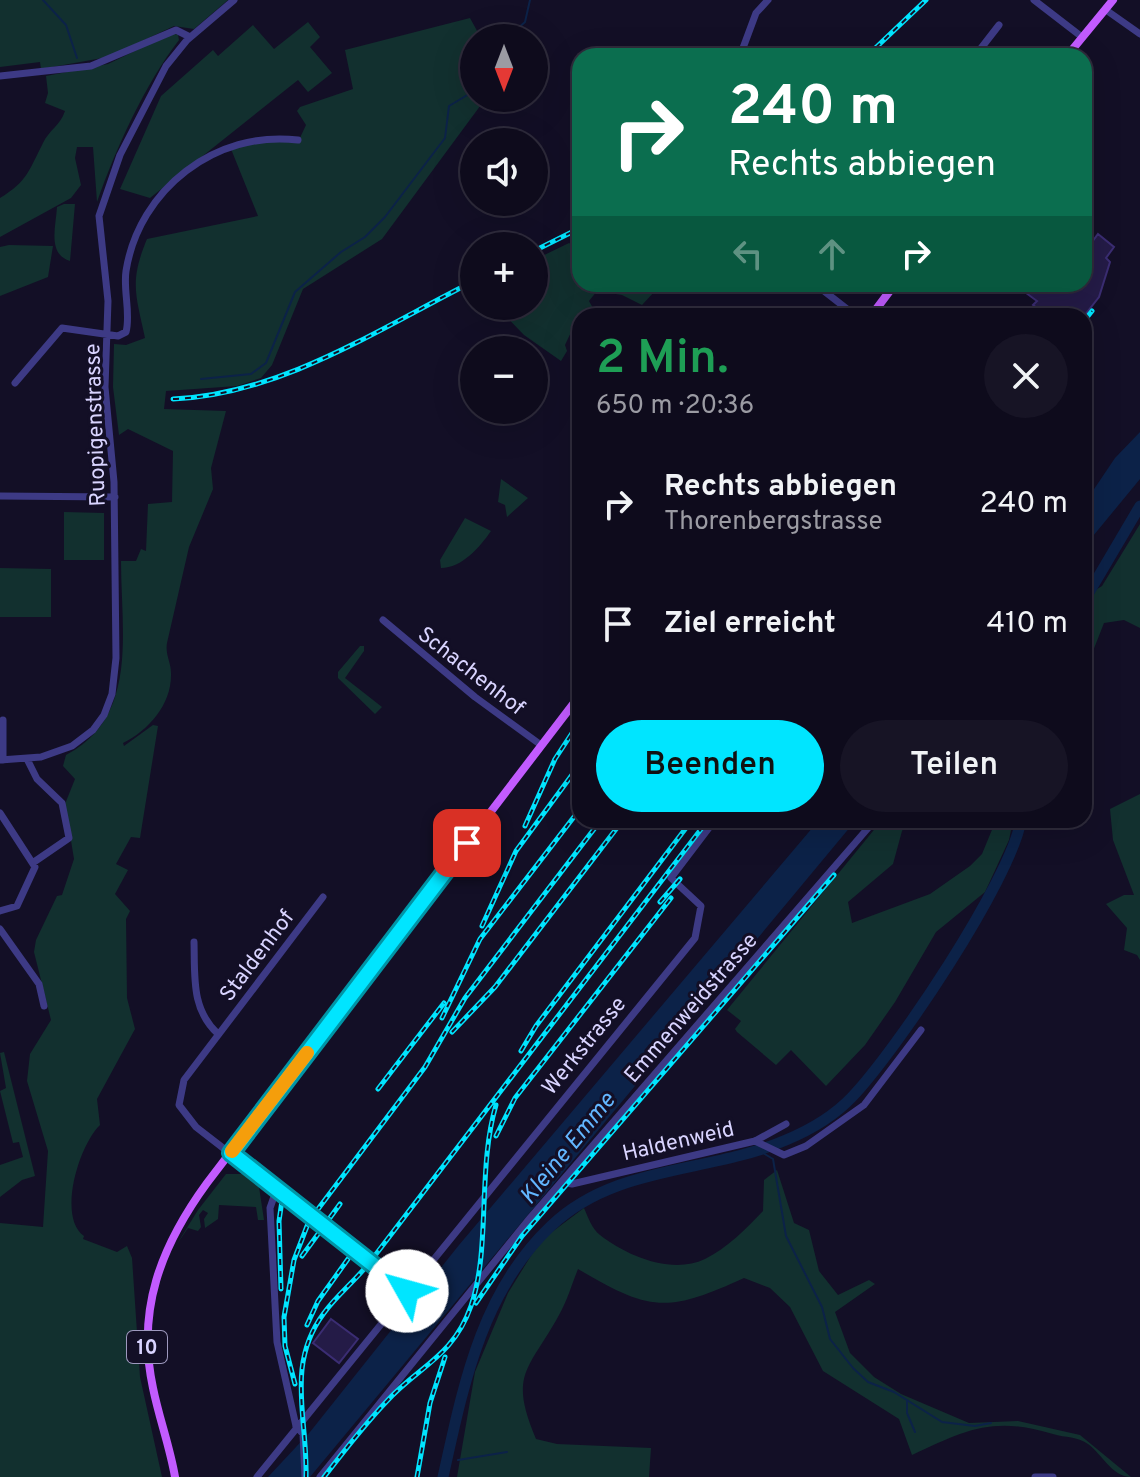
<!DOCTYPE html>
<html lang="de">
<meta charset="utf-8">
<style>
:root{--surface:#0e0b1c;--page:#171425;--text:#f1f3f6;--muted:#9b9ba3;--line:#2e2b3b;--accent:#00e5ff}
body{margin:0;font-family:Overpass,sans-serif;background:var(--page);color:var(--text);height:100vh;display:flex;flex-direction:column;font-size:30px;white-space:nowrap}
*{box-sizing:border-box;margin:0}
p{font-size:26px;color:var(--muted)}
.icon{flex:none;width:44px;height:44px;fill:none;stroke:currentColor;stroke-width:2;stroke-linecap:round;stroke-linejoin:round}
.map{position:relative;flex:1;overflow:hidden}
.drawer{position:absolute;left:572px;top:308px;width:520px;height:520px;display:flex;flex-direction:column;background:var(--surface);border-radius:24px;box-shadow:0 8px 32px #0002,0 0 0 2px var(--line)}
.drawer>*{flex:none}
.guide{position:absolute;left:572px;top:48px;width:520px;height:244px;border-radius:24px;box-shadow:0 8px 32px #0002,0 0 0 2px var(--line);background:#0b6e4f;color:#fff;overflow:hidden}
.needle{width:52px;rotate:180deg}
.buttons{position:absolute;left:460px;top:24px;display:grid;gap:16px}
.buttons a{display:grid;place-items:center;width:88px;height:88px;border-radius:50%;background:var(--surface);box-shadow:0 8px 32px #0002,0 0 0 2px var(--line);font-size:40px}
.pin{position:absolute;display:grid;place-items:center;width:68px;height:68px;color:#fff;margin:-34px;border-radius:16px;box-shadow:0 4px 12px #0006}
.me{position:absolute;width:88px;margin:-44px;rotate:308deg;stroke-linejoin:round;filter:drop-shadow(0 0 6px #0008)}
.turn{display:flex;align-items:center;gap:28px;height:168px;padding:0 24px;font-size:36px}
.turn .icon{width:104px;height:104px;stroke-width:2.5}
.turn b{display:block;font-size:56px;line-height:68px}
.lanes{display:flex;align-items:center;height:76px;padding:0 24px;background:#0003;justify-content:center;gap:40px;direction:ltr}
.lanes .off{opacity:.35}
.round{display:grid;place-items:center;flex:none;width:84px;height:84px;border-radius:42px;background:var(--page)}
.overview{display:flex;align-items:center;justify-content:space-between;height:136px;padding:0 24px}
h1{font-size:48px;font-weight:600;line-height:60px;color:#1e9e55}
.primary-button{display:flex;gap:16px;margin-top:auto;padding:16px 24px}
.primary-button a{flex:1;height:92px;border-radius:48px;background:var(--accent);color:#111;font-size:32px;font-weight:600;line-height:92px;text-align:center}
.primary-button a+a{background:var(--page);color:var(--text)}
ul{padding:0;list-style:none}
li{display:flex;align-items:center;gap:24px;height:120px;padding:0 24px}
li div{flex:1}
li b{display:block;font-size:30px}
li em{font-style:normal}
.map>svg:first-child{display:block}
.green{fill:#12302f}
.water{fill:#0c2248}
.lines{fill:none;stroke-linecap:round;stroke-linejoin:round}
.stream{stroke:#0c2248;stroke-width:2}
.river{stroke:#0c2248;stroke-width:11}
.building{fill:#241b47;stroke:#3b2d73;stroke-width:2}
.minor{stroke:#3d3a85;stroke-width:7}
.major{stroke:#c25bff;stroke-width:8}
.rail-casing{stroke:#00e5ff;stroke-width:5}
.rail{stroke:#130f26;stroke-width:2;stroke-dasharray:6;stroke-linecap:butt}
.route-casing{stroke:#0095a6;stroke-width:20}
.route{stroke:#00e5ff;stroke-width:14}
.slow{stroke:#f59e0b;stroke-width:14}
.labels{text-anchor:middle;stroke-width:6;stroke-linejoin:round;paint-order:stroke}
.shield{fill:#130f26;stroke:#9e99be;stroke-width:2}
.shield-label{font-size:20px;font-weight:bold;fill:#d9d4ff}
.street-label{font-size:22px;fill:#d9d4ff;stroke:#130f26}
.water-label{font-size:24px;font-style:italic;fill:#62b6ff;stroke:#130f26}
</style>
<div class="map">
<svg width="1140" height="1477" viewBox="0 0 1140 1477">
<rect width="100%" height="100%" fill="#130f26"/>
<path class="green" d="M0,0h228l-34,29 -20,-3 -66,31 -67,12 -1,-7 -40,5z
M470,18l11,20h-7v60h12l-104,141 -79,50 -31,76 -11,13 -24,8 -71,5 -2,18 62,2 -15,57 2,21 -24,58 -22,96c-2,12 4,19 4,30 1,31 -22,57 -48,70l1,3 29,-21 5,1 -18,112 -9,-1 -15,27 12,6 -13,24 15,17 -4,8 1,79 8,31 -38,70 3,26c-21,20 -43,92 -16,111l-1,3 34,13 10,-6 5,12 8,119 22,100h-162v-254l43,4 5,-76 -21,-70 3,-27 21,-34 -17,-68 2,-12 21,-44 5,-1 12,-36 -9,-55 10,-25 -12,-13 3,-11c73,-38 55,-123 55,-194h15l5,-12 5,2 2,-47 24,-2 1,-51 -45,-22 -9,6 -6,-48 1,-43 12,1 19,-7c-9,-43 -16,-56 2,-99l111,-23 -27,-67 24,-8 43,1 8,-17 -9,-14 3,-4 53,-18 -8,-39z
M308,22l12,15 -10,10 22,26 -24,19 -10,-12 -148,118 -30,-9 41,-93 52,-46 5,6 35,-31 21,24z
M172,33l6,2 1,5c-35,46 -62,106 -82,162l-4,-55h-16l-2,11 6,27 -10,13 -71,39v-39c28,-17 29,-28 43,-55 6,-13 17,-17 22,-32l-20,-8 3,-10 -2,-17 62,-12z
M64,204h11l-5,57c-23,-7 -14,-35 -13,-54z
M569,243l11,6v35h65l11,6 -14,15 -20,-10 -25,-4 -8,10 5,9 -4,6h-10v10l-7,2 -8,17 2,6 -6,10 -37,-26 -28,-29h38v-46z
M9,245l44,1 -5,31 -48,19v-49z
M501,479l27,19 -21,19 -2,-12 -7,-3z
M64,512l40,1v47h-40z
M465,518l26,13c-11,16 -29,37 -50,37l-1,-8z
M1140,524v104l-16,-8 -20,3 -20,51v-77l18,-11z
M0,568l51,1v48h-51z
M360,646h4v5l-19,27 37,29 -7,7 -37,-36v-6z
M1140,794v166l-3,-5 -13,-5 3,-22 -21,-24 18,-9h10l-21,-55 -3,-31z
M882,820h27l-7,11 -9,33 -45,38 4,21 78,-29 40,-28 12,-12 14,-34h17l-4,20 -24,52 -49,40 -41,70 -30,43 -39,41 -35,-36 -15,15 -39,-33 -2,-3 6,-8 -14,-11z
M4,1052l31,124 -13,4 -22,17v-32l23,-8 -4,-15 -6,1 -13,-52 6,-3 -6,-35z
M777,1170l17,53 15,7 10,41 19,24 31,-15 6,4 -40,28 15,41 24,24 27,17 68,29 49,-2 62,14 51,42c-19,0 -29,-23 -43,-33 -11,-8 -22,-6 -35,-10 -59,-18 -86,-5 -141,21l-13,-36 -76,-48 -33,-64 -20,-19 -26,-10c-77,35 -93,34 -166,-9 -6,15 -11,32 -19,46 -30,55 -51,58 -23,124l21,5 94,4 -2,29h-192l18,-105 33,-79 32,-52 44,-33c4,9 8,21 16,27 27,21 72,40 105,24 22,-11 41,-30 58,-48l1,-31z
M226,1174h16l17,13 5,33h-6l-2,-13 -37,-2 -1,14 -13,9 -1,-9 4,-6 -5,-3 -4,5 2,12 -3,4 -10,-3 -11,16 21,-34z"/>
<path class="water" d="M1140,432v47l-56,68v-43l31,-46z
M819,820h37l-546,657h-42l42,-45 149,-187z"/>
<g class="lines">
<path class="stream" d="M43,0l23,25 11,33
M507,38l18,-16 5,-22
M201,379l50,-5 15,-11 29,-71 46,-40 24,-15 20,-20 60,-79 4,-32 25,-15
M758,1150l15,9 13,77 36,71 8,32 23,29 15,14 26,10 48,30 33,4 16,-3
M907,1400v13l8,19
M458,1460l49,-8"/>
<path class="river" d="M1084,601l56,-95
M443,1477c20,-90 38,-185 108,-251 65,-62 157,-52 235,-86 24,-10 48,-24 66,-43 44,-46 159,-217 169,-277"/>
</g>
<path class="building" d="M1098,234l16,13 -8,11 4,4 -11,35 -15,19h-36l-15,-11 4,-4 -23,-17h70v-42l5,4z
M331,1319l27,20 -19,24 -26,-20z"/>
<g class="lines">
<path class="minor" d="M1034,0l48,37
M1106,10l34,24
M740,56l16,-43 12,-13
M975,56l24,-31
M0,76l91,-10 85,-36 14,7
M815,284l41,32
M15,383l47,-55 56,8 8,-4c5,-18 -3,-42 0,-61 13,-82 90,-141 172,-131
M0,496l115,1
M383,620l92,77 66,48
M3,720v40
M27,759l10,20 25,24 7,35 -35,24
M0,760l41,-3 31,-11 21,-16 11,-15 8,-21 4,-36 -2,-176 -9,-95 3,-86 -9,-85 21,-61 46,-89 21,-26 47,-40
M0,813l35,54 -18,39 -17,5
M323,897l-139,183 -5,25 17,22 174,135 38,25
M0,929l39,55 5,22
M194,942c1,35 -3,67 24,92
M755,1141l29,14 22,-9 58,-41 57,-75
M563,1182l9,2 183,-43 31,-17
M277,1188l-7,20 7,134 19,84
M296,1426l7,8 2,43
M257,1477l438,-539 6,-32 -30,-28 44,-58
M320,1477l210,-259 345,-398
M1035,1477h18"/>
<path class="major" d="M1067,56l46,-56
M871,316l24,-32
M175,1477c-5,-30 -16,-59 -22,-89 -17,-78 8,-142 54,-205l373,-488"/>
<g class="rail-casing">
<path id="rail" d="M867,56l59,-56
M534,251l46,-23
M1084,321l8,-10
M173,399c107,-4 207,-71 301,-118
M525,826l30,-67 25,-38
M660,902l20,-23
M482,926l34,-75 64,-87
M442,1018l38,-79 100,-130
M452,1032l43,-45 128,-167
M521,1051l15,-25 156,-206
M378,1089l66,-86
M496,1136l19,-38 156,-200
M302,1256l38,-52
M281,1289l-2,-68 5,-34
M476,1303l46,-67 312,-361
M307,1325l11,-24 30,-42
M295,1384l-10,-38 -1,-29 10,-57 15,-39 116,-154 40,-69 136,-178
M306,1477c2,-58 -21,-112 18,-164 13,-18 32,-33 46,-51l338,-442
M324,1477c20,-26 40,-52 63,-76 32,-35 66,-44 84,-95 20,-58 6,-137 25,-201
M417,1477l13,-74 15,-46"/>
</g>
<use href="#rail" class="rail"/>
</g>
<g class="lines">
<g class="route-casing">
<path id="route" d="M407,1291l1,-4 -23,-13 -154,-121 236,-310"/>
</g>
<use href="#route" class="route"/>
<path class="slow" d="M232,1151l75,-98"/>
</g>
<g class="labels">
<rect class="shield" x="127" y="1331" width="40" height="32" rx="6"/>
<g class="shield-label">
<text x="147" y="1354">10</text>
</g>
<g class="street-label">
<text transform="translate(94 425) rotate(-92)" y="8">Ruopigenstrasse</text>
<text transform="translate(472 670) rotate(38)" y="8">Schachenhof</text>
<text transform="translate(256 955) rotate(-53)" y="8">Staldenhof</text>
<text transform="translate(690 1007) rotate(-49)" y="8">Emmenweidstrasse</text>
<text transform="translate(583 1045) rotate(-51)" y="8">Werkstrasse</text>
<text transform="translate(678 1140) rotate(-13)" y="8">Haldenweid</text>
</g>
<g class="water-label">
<text transform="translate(567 1148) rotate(-51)" y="8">Kleine Emme</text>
</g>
</g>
</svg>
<div class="buttons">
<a><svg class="needle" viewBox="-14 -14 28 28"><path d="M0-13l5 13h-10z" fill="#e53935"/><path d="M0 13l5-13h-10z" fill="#9b9ba3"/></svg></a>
<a><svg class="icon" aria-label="sound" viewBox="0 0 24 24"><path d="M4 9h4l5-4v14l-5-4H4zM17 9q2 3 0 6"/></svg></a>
<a>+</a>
<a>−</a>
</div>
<div class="pin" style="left:467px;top:843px;background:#d93025"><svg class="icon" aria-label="arrive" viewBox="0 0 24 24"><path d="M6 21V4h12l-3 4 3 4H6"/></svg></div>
<svg class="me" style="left:407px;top:1291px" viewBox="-20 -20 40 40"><circle r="19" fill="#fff"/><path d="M0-13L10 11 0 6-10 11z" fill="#00e5ff"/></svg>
<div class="guide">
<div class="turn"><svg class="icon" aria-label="right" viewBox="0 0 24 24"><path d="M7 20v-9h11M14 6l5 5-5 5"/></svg><div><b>240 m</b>Rechts abbiegen</div></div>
<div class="lanes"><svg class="icon off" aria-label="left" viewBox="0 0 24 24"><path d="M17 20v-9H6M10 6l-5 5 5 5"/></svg><svg class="icon off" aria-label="ahead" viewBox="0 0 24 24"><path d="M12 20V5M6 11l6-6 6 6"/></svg><svg class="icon" aria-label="right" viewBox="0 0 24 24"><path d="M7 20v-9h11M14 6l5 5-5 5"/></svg></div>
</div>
<section class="drawer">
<div class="overview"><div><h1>2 Min.</h1><p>650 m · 20:36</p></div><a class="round"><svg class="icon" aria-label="close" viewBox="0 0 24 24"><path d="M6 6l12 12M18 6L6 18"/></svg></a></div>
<ul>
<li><svg class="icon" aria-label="right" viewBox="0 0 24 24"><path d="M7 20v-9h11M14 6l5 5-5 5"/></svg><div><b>Rechts abbiegen</b><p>Thorenbergstrasse</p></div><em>240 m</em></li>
<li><svg class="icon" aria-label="arrive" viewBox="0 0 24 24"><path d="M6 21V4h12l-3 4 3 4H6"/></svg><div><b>Ziel erreicht</b></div><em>410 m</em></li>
</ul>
<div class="primary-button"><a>Beenden</a><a>Teilen</a></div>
</section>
</div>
